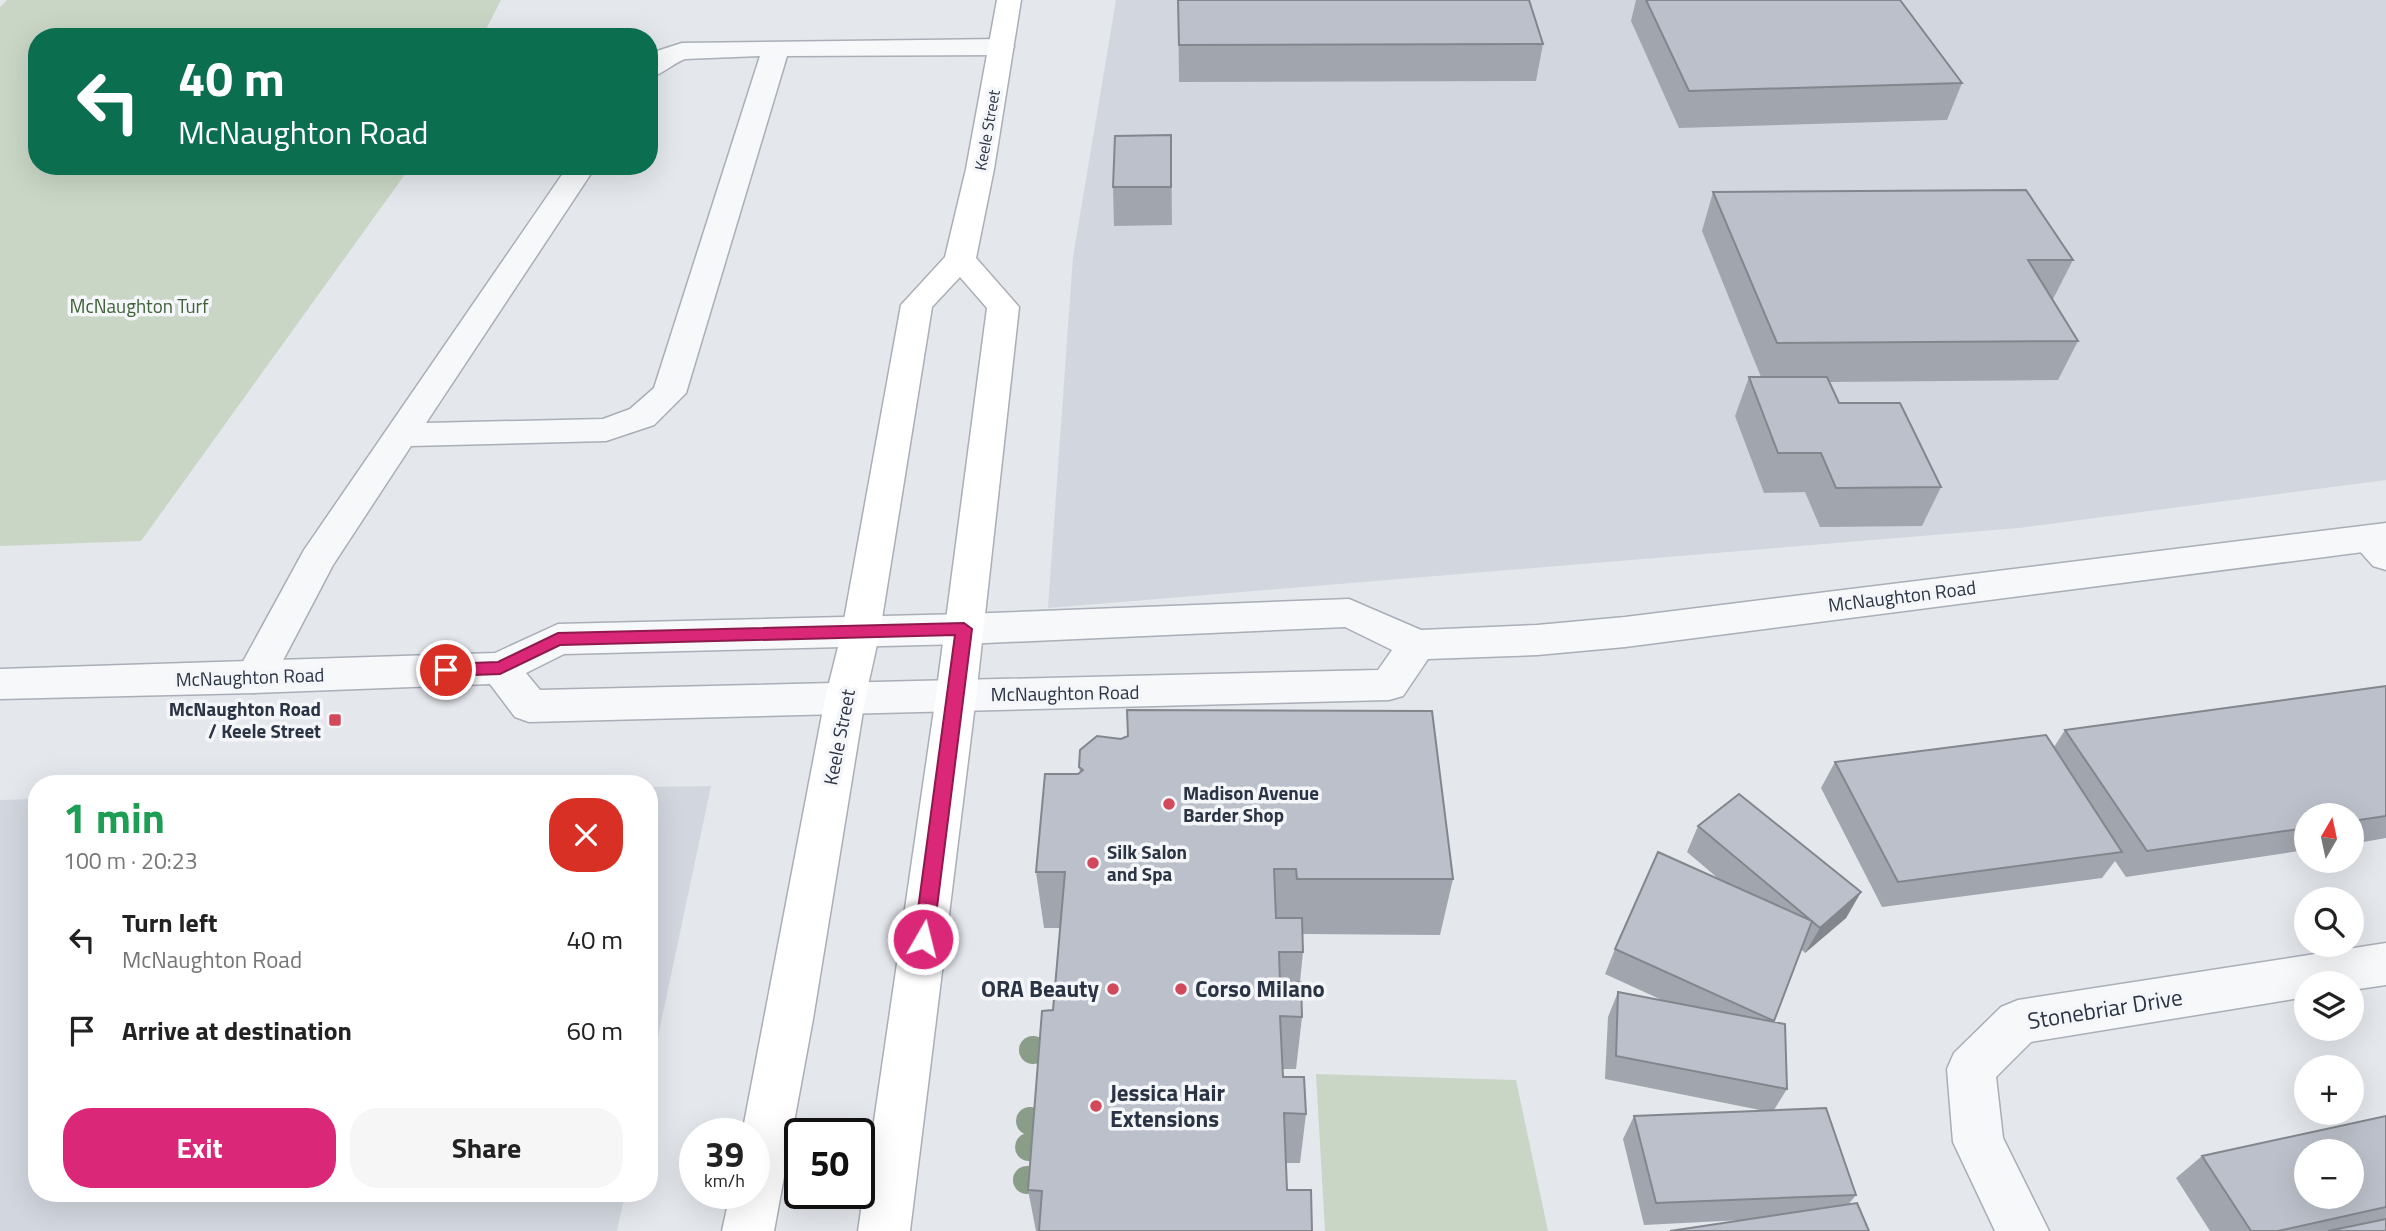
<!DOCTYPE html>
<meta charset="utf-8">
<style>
:root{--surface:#fff;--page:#f6f6f6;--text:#222;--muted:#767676;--accent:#db2777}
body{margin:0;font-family:"Titillium Web",sans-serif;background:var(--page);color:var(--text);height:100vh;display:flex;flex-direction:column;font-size:26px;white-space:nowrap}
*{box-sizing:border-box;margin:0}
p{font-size:23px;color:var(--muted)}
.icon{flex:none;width:38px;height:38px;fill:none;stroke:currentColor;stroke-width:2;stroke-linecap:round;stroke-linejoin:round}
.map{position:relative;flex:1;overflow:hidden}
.drawer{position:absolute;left:28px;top:775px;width:630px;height:427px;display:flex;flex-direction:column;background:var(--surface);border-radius:28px;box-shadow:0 7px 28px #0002}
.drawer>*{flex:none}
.hud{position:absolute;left:28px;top:28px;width:630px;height:147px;border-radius:28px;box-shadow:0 7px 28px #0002;background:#0b6e4f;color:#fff;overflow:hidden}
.needle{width:46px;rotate:9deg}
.buttons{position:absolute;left:2294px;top:803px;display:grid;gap:14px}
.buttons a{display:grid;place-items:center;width:70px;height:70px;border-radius:50%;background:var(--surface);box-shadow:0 7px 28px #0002;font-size:35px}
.speed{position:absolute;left:679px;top:1118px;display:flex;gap:14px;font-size:35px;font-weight:700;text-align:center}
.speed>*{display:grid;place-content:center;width:91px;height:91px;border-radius:50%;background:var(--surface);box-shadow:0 7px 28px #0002;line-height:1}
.speed small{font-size:18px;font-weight:400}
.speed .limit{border:4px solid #111;border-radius:10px;background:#fff;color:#111}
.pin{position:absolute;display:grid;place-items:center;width:60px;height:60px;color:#fff;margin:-30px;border:4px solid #fff;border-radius:50%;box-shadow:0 2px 7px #0007}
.me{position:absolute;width:77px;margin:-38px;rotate:8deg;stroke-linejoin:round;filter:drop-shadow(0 0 5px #0008)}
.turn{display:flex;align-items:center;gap:24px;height:147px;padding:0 35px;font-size:32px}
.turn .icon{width:91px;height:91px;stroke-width:2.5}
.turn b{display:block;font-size:49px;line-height:60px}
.round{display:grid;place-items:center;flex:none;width:74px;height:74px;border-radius:28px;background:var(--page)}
.head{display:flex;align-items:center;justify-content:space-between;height:119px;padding:0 35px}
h1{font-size:42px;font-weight:700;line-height:52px;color:#1e9e55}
.action{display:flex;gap:14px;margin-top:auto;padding:14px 35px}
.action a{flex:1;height:80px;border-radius:28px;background:var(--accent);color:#fff;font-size:28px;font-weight:700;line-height:80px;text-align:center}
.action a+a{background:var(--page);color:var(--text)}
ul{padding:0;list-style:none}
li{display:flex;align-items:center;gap:21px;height:91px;padding:0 35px}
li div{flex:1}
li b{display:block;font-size:26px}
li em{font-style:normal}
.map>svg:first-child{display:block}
.built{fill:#d2d6de}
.green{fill:#c9d6c5}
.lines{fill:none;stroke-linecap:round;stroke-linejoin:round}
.minor-casing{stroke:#a9aeb7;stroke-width:3}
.tertiary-casing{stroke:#a9aeb7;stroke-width:3}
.secondary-casing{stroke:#a9aeb7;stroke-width:3}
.minor{fill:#f7f8fa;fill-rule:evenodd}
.tertiary{fill:#f7f8fa;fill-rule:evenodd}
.secondary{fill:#fff;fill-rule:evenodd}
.tree{fill:#899d89}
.wall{fill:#a1a5ae}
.shaded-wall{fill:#83868d}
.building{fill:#bbc0ca;stroke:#83868d;stroke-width:2;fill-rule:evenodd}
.route{fill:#db2777;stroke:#8e194d;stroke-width:2}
.poi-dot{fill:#d1495b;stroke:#f4f6f9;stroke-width:2.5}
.labels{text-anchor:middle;stroke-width:7;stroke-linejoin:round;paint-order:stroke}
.far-street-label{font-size:16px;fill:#2b3445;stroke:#f4f6f9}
.park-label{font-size:19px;fill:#3f6138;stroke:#f4f6f9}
.street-label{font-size:19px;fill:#2b3445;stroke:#f4f6f9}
.poi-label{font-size:19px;font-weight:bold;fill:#2b3445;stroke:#f4f6f9;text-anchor:start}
.near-poi-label{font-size:23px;font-weight:bold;fill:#2b3445;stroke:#f4f6f9;text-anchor:start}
.near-street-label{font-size:23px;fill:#2b3445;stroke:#f4f6f9}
</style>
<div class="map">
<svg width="2386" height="1231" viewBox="0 0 2386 1231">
<rect width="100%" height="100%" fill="#e4e7ec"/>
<path class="built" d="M1116,0h1270v480l-367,48 -971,80 25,-351z
M711,786l-62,293v-292z
M37,799v395h588l-8,37h-617v-431z"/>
<path class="green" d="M7,0h494l-19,37h-445v129h374l-270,375 -141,5v-539z
M1316,1074l200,6 32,151h-223z"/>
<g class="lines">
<g class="minor-casing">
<path id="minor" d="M1001,39l9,3 4,5 -4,5 -9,3 -214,1 -101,337 -32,32 -48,16 -195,5 -78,119 -65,124 -14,4 -14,-4 -6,-11 70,-128 264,-384h28l-170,257 177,-4 27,-10 24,-21 106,-332 -75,3c-13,5 -22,15 -36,19v-21l8,-6 25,-8z
M2367,526l13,4 6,5v35l-13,-4 -24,-27 5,-9z
M2386,943v42l-34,5v-6h-46v13l-275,45 -35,35 7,61 46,93h-54l-42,-89 -6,-73 7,-16 47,-46 17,-7z"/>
</g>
<g class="tertiary-casing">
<path id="tertiary" d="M2386,523v26l-761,98 -88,8 -109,4 -25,37 -14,4 -860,22 -14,-5 -25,-33 -236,9 -254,6v-30l495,-16 63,-29 406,-10 385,-15 72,31 116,-5 88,-8zM1345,627l47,23 -14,20 -838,20 -14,-17 38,-19 400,-10z"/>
</g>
<g class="secondary-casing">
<path id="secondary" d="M997,0h24l-27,169 -18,89 43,49 -43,389 -66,535h-52l78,-535 51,-388 -27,-31 -28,30 -52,324 -15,68 -52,320 -39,212h-52l8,-37h24v-60h-12l83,-435 17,-68 59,-326 44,-48 21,-88z"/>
</g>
<use href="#minor" class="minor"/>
<use href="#tertiary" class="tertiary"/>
<use href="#secondary" class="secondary"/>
</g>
<g class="tree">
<circle cx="1033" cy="1050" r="14"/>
<circle cx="1030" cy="1121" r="14"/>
<circle cx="1029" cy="1147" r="14"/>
<circle cx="1027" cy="1180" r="14"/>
</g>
<path class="wall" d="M1178,0l365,44 -7,37 -357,1z
M1636,0h264l62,83 -15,37 -268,8 -48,-107z
M1171,135l1,90 -58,1 -1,-39z
M1713,192l360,68 -20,39h-1l26,42 -20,39 -228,2 9,21 102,84 -19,39 -102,1 -15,-35 -41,1 -29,-77 14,-39h12l-59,-146z
M2386,686v152l-34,6v-28h-46v34l-180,27 -11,-16 -13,17 -220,29 -61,-119 14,-26 219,-15 11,-17z
M1079,767l374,112 -13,56 -138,-1 1,18 -3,30 2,35 -6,52h-13v8l23,37 -6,49h-14l1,27 25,41h-276l-8,-41 25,-180 7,-82h-16l-8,-56 42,-98 2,-2z
M1698,826l163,66 -15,26 -41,35 -4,-4 -27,72 13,68 -13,21 82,85 -8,10 -106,15 -98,5 -21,-86 11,-23 131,-5 -160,-32 3,-62 10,-25 46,9 -59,-27 10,-25 105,-69 -33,-28z
M2386,1116v115h-176l-34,-53 26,-22z"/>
<path class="shaded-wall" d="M1861,892l-15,26 -41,35 15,-25z"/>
<path class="building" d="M1178,0h351l14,44 -364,1z
M1646,0h254l62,83 -273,8z
M1171,135v52h-58l2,-51z
M2026,190l47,70h-45l50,81 -301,2 -64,-151z
M1749,377h78l12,26h61l41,84 -105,1 -15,-35h-43z
M2386,686v130l-34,5v-5h-46v12l-159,23 -82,-121z
M1127,710l305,1 21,168h-156l-1,-10h-22l2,49h26l1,34h-24l1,31 21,-1 1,35 -22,-1 3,61h21l2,37 -22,-1 3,77h24l1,41h-273l3,-40 -14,-1 14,-179 11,-1 12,-138h-29l9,-98h33l5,-4 -4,-3 1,-17 17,-14 24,3 7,-3z
M2046,735l76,117 -224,30 -63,-120z
M1739,794l122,98 -41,36 -122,-102z
M1658,852l154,69 -38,100 -159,-72z
M1618,992l167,32 2,65 -171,-33z
M1826,1108l30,87 -200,8 -22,-87z
M2386,1116v91l-108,24h-27l-49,-75zM2306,1152h46v45h-46z
M1857,1203l12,28h-199z
M2386,1219v12h-58z"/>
<path class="route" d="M964,623l8,6 -39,310 -3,6 -7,2 -6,-2 -3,-6 41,-304 -395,10 -60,29 -54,2 -9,-6 9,-6 52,-2 60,-29z"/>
<g class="poi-dot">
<rect x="328" y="713" width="14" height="14" rx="3.5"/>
<circle cx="1169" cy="804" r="7"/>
<circle cx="1093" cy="863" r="7"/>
<circle cx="1113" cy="989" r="7"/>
<circle cx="1181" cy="989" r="7"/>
<circle cx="1096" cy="1106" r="7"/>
</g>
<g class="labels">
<g class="far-street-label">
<text transform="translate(987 130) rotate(-80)" y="6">Keele Street</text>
</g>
<g class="park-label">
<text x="139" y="313">McNaughton Turf</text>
</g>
<g class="street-label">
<text transform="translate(1902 596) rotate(-7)" y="7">McNaughton Road</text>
<text transform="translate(250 677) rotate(-2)" y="7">McNaughton Road</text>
<text transform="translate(1065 693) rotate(-1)" y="7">McNaughton Road</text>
<text transform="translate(839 737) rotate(-79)" y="7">Keele Street</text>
</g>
<g class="poi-label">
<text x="321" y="716" text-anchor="end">McNaughton Road<tspan x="321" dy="22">/ Keele Street</tspan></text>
<text x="1183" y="800">Madison Avenue<tspan x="1183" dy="22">Barder Shop</tspan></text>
<text x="1107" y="859">Silk Salon<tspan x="1107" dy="22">and Spa</tspan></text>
</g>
<g class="near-poi-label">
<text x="1099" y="997" text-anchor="end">ORA Beauty</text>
<text x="1195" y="997">Corso Milano</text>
<text x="1110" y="1101">Jessica Hair<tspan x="1110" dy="26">Extensions</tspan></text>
</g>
<g class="near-street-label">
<text transform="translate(2105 1009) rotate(-9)" y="8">Stonebriar Drive</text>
</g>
</g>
</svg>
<div class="buttons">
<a><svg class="needle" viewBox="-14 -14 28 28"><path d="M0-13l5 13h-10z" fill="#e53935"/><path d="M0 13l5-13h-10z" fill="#767676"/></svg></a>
<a><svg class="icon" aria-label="search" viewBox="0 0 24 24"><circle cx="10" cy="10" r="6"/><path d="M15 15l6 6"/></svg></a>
<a><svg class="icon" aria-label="layers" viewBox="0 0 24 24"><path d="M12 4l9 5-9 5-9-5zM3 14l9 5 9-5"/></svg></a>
<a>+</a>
<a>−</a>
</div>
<div class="speed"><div>39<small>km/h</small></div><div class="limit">50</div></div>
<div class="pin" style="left:446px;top:670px;background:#d93025"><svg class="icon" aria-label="arrive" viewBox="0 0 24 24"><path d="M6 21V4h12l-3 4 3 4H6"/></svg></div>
<svg class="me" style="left:923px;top:939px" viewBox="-20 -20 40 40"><circle r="17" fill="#db2777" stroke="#fff" stroke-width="3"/><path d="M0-11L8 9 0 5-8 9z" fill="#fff"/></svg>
<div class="hud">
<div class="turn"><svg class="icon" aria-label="left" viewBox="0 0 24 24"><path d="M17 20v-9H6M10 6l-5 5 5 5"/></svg><div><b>40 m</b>McNaughton Road</div></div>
</div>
<section class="drawer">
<div class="head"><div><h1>1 min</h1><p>100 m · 20:23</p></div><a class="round" style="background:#d93025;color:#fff"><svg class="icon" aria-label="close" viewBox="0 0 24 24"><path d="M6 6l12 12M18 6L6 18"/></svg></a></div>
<ul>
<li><svg class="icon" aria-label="left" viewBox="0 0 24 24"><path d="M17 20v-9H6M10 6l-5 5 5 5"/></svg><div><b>Turn left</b><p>McNaughton Road</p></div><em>40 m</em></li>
<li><svg class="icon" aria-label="arrive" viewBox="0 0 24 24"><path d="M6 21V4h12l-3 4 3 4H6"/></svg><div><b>Arrive at destination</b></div><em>60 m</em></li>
</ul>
<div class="action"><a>Exit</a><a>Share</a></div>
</section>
</div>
